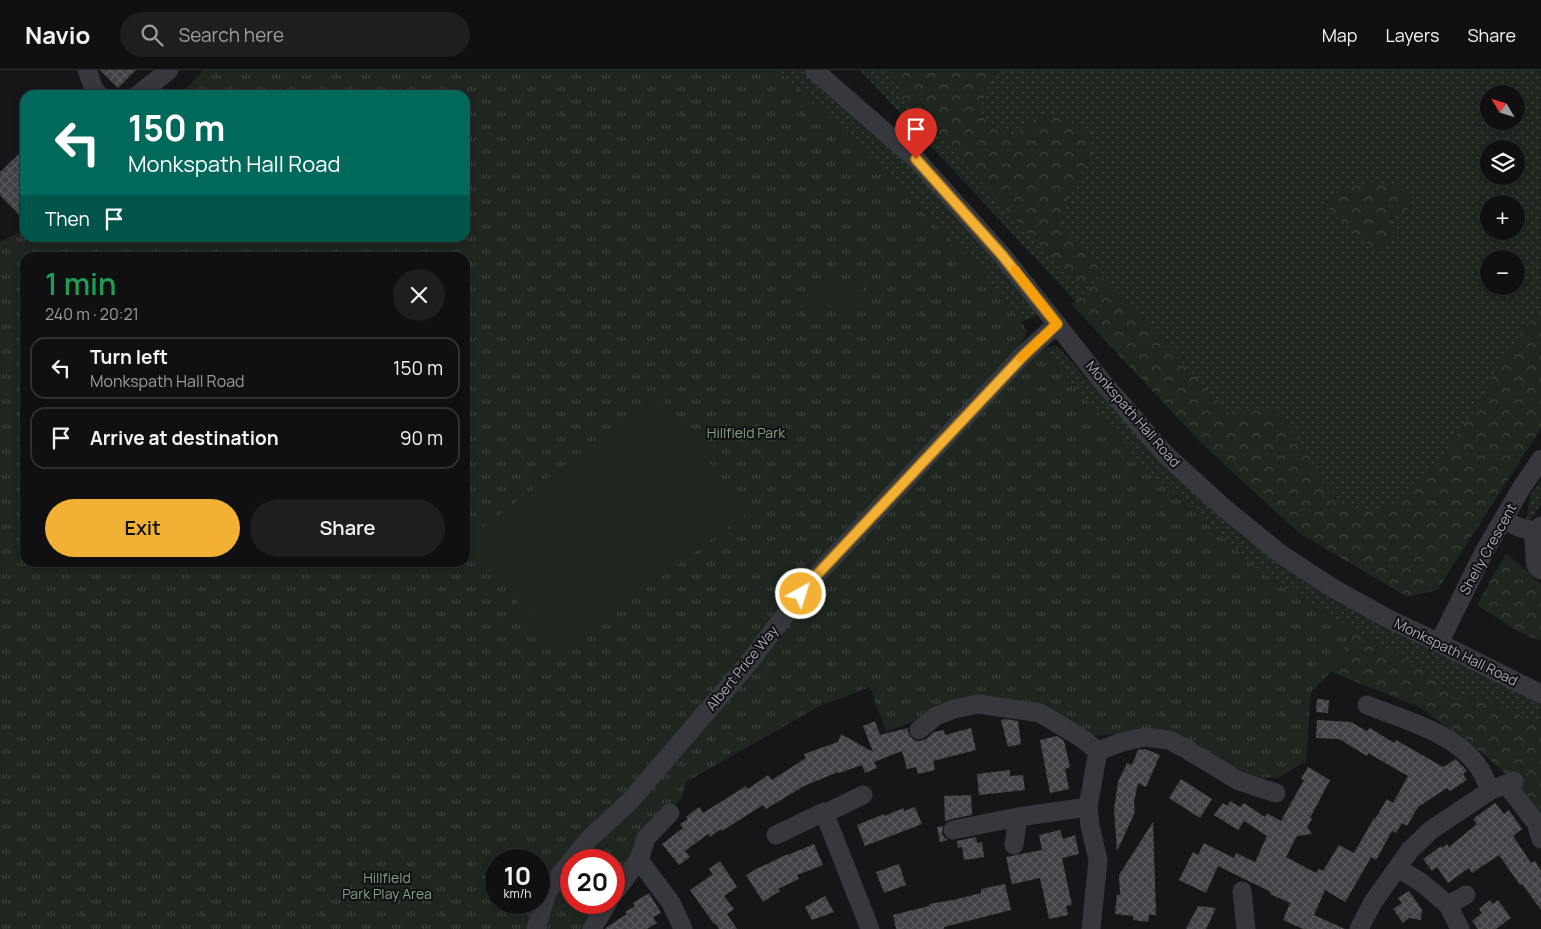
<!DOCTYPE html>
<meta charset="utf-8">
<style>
:root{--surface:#101012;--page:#1e1e20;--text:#f1f3f6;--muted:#9c9d9f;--line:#303032;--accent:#f2b134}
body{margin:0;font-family:Manrope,sans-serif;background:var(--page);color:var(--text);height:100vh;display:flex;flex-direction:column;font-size:19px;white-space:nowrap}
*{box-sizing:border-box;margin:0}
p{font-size:16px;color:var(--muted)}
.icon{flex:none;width:28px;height:28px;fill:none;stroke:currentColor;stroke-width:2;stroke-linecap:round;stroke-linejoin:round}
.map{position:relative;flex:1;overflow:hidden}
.side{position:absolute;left:20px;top:182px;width:450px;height:315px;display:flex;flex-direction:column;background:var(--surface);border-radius:15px;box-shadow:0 2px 8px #0003,0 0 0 1px var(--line)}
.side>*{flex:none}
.top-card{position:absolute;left:20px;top:20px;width:450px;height:152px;border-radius:15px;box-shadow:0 2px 8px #0003,0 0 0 1px var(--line);background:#00695c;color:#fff;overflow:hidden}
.needle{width:32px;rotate:308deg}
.controls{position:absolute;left:1480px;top:15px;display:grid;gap:10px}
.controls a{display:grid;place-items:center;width:45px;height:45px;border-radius:50%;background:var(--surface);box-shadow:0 2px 8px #0003,0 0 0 1px var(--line);font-size:25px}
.speed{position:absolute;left:485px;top:779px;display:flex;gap:10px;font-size:25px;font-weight:700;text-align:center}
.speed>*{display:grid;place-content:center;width:65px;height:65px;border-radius:50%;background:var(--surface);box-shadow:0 2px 8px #0003,0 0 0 1px var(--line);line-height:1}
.speed small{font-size:12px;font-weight:400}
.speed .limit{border:8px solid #d22;background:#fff;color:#111}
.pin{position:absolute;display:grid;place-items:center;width:42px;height:42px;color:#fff;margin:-51px -21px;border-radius:50% 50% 50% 0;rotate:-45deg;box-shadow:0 0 5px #0007}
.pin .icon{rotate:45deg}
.me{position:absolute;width:55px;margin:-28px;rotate:39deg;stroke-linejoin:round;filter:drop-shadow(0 0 4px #0008)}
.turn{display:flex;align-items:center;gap:18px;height:105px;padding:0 25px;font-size:22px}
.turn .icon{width:65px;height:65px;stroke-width:2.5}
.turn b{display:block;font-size:35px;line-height:42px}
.then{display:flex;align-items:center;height:48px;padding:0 25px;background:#0003;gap:10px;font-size:19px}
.round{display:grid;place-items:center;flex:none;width:52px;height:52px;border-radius:26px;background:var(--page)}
.head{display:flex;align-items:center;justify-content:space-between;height:85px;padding:0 25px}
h1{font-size:30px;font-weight:600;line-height:38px;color:#1e9e55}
.button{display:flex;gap:10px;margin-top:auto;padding:10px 25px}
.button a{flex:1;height:58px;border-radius:30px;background:var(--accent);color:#111;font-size:20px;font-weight:600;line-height:58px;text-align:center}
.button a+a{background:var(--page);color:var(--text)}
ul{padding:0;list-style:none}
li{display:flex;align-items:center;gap:15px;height:62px;margin:0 10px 8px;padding:0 15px;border:2px solid var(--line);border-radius:15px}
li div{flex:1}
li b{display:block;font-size:19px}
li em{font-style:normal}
header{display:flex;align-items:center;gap:30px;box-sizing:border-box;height:70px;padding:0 25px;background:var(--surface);border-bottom:1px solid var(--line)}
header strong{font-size:24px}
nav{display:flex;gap:28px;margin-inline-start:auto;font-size:18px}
.search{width:350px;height:45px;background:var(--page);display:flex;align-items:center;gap:12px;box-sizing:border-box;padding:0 18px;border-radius:28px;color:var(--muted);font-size:19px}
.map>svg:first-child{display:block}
.grass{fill:url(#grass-dots);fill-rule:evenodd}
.forest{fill:url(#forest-crowns)}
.park{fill:url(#park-tufts);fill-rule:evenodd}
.garden{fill:#1e261f}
.building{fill:url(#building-cross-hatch)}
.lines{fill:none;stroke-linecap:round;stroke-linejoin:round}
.minor{stroke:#37383d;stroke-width:19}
.route-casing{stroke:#9d7322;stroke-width:12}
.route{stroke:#f2b134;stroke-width:9}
.slow{stroke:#f59e0b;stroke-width:9}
.labels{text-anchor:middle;stroke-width:4;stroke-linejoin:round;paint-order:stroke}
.street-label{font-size:14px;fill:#a8adb8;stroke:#111113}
.park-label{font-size:14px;fill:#7fa381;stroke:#111113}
</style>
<header>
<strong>Navio</strong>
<div class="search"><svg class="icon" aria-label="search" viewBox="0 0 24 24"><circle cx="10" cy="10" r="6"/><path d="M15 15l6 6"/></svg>Search here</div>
<nav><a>Map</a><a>Layers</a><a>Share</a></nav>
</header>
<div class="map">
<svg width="1541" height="859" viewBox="0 0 1541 859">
<defs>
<pattern id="grass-dots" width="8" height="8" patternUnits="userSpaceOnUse" patternTransform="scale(1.25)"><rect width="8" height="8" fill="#1e261f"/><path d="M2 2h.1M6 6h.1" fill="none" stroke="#3c433d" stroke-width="1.8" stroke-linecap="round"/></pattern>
<pattern id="forest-crowns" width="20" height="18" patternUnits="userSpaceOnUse" patternTransform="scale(1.25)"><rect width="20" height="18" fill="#1e261f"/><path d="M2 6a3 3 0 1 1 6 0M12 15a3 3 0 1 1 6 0" fill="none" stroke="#3c433d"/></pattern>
<pattern id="park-tufts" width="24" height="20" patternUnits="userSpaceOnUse" patternTransform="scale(1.25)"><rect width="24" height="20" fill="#1e261f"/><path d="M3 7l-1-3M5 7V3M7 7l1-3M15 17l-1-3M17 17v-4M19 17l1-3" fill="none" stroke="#3c433d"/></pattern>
<pattern id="building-cross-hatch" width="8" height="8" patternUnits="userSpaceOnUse" patternTransform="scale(1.25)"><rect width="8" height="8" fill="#404145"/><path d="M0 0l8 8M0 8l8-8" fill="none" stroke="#595a5e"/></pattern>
</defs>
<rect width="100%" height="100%" fill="#161618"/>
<path class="grass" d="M776,0h26l46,38 62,56 124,140 3,11 -16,7 -39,-51 -178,-178z
M860,0h681v358l-104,162 -230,-147zM1489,24h27v27h-27zM1489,79h27v27h-27zM1489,134h27v27h-27zM1489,189h27v27h-27z
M1055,276l5,3 97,108 56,53 328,193v23l-52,-26 -26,-5 -26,-13 -21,-17 -62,-35 -90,-56 -120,-107 -101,-118z
M1541,411v24l-16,22 6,-33z"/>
<path class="forest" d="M890,0h108l-7,8 -12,34 31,26 27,-21 18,-1 36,14 1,24 -16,30 -16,39 44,48 -23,19 -127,-138 -55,-57 7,-6 -12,-12z
M1369,112l27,4 16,7 -3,15 -18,11 3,18 -17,15 -53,-47 16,-15z
M1102,206l128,138 42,-6 34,40 12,29 24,26 27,9 29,-10 31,-28 52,-73 19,-39 29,-39 12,-13v118l-104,162 -30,7 -108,-64 -96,-88 -132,-141z
M1506,483l35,31v57l-24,-10 -40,-26z
M1354,560l62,35 21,17 26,13 26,5 52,26v92l-14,-23 -25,-24 -16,-15 -67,-49 -88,-35z"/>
<path class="park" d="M204,0h572l28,23 178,178 39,50 6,11 -10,19 26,-2 101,118 120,107 90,56 -23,42 -20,20 -5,69 -28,17 -37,-1 -73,-48 -74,7 -63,-31 -65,-4 -80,31 -16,-45 -50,19 -134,76 -4,16 -40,38 -28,50v-26h-43v42l32,1 -17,26h-586v-687l25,-12v8h440v-143h-285zM25,188h440v304h-440zM496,790h43v42h-43z"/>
<path class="garden" d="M812,209l50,1 -1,30 -50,-1z
M658,324l90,118 -190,142 -89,-116z"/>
<path class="building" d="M100,0h36l-18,18z
M25,78v73l-25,-26v-23z
M1317,629l12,1 -1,13 -12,-1z
M1005,649l13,2 3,23 -13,3 -7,-27z
M1317,650l34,2 16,9 3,-3 24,15 2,-3 47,27 13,-8 11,12 -4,3 4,6 -17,11 -3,-3 -29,19 -11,19 -5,-3 -6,10 -4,-2 -16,29 -5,-3 -2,4 -24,41 -20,-12 -11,25 31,14h-42l-20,-9 7,-17 -20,-9 1,-2 -53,-26 -12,27 -27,-13 14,-28 5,3 6,-12 30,15 2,-5 19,9 12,-26 -23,-15 -6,9 -24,-15 9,-12 4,3 3,-5 10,6 4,-4 21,14 2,-4 14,8 23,-41 -3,-1 7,-12 22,13 -20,38 2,1 -5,8 5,7 -15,2 -11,21 30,16 3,-4 4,2 16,-26 15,8 20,-35 1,1 12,-20 6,4 15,-27 -40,-23 -1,3 -28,-17 -23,-1z
M875,651l5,14 28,-7v4l3,5 5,4h4l6,-2 8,-7 10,-2 1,5 26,-7 5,22 -43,11 2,9 -17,4 -2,-7 -9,2 -5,-18 -28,11 3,6 -12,5 -3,-8 -23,8 -1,-1 -34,14 -38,23 -3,-4 -41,26 -1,-2 -11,8 -2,-3 -23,17 5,6 -11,8 -17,-21 21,-16 -3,-4 8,-5 -2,-2 13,-10 4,6 43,-27 2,3 20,-14 4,5 34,-22 -2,-4 34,-12 3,-8 32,18 -10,-26z
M1057,666l7,5 6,26 -5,2 4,20 -19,4 -10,-53z
M1145,679l15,6 -14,32 -8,-4 -4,19 1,10 -18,39 -3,-42 4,-27 9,-19 5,2 6,-15z
M1010,700v6l13,-1 2,15 -46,5 -2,-21z
M1181,709l31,20 -12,19 -31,-20z
M971,725l1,20 -21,4 -6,3 -1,-26z
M1495,733l9,11 5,-4 13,19 -9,7 18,27 4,-2 6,10v39l-19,-26 -2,1 -21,-30 -27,18 -3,-5 -21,15 -11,-16 -5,4 -9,-12 18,-13 1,2 5,-4 2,3 28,-23 -4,-5z
M915,737l7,17 -57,22 -8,-21 27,-11v2l20,-8v3z
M1153,752l3,93h-7l-1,7 -15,-2v-4l-18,-2 2,-20 3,1 -1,-20z
M943,756l-1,7 2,4 4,3 -8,2 -3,-15z
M1060,760l3,9 12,-4 4,19 -17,4 10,47 -6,1 2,9 -19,4 -9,-41 -28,6 -6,-27 36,-7 -3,-15z
M976,767l1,6 5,-1 2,15 -20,3 -2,-13 -4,1 -1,-7z
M814,774l9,21 -26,10 2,4 -21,10 2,2 -17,11 -17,-27 12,-7 30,-14v1z
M720,791l17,26 -13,9 10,13 -7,5 10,15h-18l-4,-6 -1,1 -24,-34 23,-16 -4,-5z
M899,794l7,21 -22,8 -8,-21z
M1005,814l6,26 -67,17v2h-48l-3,-14 36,-9v-2l24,-4 28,-7v-4z
M1409,821l13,19 -1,10 -12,-2 -6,5 -10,-14 9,-6 -4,-5z
M649,823l12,20 -8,4 4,6 -10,6h-42l2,-2 20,-13 -2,-2 10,-6 -2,-3z
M825,826l9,16 -22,8 -7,-13z
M1490,830l3,4 5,-4 13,18 -15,11h-18l-6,-8 10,-8 -3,-4z
M1198,836l18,2 -10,21h-20z"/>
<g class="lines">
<path class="minor" d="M87,0l7,19 5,6
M814,0l102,89 86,96 98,124 65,75 59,54 58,47 54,35 51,28 52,25 102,51
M138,25l31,-25
M1504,449l14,8 15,4 8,-5
M1533,461l3,35 5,4
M1439,573l45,-91 38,-65 19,-28
M1367,635c37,15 90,28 113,64 4,7 7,14 11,21
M919,660l17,-14 18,-7 24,-5 62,9 40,24 18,14
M1506,714l30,39 5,16
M824,742h4l35,-17
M953,760l65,-13 70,-10
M776,765l48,-23 46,117
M1014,775l4,-28
M572,790l17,-21 41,-38 66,-77 50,-58 66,-86 211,-225 34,-31
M639,790l7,-22 24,-25
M1398,798l24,15 26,22 18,-10
M1242,821l4,38
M614,823l25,-33 32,43 12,26
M1448,835l12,24
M536,859l11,-37 24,-31
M592,859l16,-27
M1091,859l7,-69 -8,-34 -2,-19 10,-56 24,-9 23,-5 24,3 17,9 53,32 37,12
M1359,859l14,-27 37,-52 21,-20 60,-40 23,-9"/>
</g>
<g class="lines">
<g class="route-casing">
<path id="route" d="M801,524l11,-14 212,-225 33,-31 -55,-69 -86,-96"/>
</g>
<use href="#route" class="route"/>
<path class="slow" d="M1015,200l42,54 -36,34"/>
</g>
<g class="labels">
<g class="street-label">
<text transform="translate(1133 344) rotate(49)" y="5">Monkspath Hall Road</text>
<text transform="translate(1488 479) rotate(-61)" y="5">Shelly Crescent</text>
<text transform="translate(1456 582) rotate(26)" y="5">Monkspath Hall Road</text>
<text transform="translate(742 598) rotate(-51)" y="5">Albert Price Way</text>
</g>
<g class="park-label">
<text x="746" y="368">Hillfield Park</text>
<text x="387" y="813">Hillfield<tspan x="387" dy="16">Park Play Area</tspan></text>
</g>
</g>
</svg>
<div class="controls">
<a><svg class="needle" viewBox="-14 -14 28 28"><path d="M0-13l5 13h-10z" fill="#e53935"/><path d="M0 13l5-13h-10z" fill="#9c9d9f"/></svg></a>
<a><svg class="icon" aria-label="layers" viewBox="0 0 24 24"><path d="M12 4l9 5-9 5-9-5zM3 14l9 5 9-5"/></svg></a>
<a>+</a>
<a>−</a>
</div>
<div class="speed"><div>10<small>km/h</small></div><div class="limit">20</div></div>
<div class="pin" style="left:916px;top:89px;background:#d93025"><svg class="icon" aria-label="arrive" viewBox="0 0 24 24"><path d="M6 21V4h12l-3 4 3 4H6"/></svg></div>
<svg class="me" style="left:801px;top:524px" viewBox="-20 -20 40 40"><circle r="17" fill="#f2b134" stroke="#fff" stroke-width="3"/><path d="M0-11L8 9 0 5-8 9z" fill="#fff"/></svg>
<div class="top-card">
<div class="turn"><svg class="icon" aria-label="left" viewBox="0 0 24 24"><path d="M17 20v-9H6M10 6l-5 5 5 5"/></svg><div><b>150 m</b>Monkspath Hall Road</div></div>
<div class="then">Then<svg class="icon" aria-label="arrive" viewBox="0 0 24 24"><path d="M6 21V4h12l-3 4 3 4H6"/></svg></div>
</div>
<section class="side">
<div class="head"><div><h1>1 min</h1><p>240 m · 20:21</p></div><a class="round"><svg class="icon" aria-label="close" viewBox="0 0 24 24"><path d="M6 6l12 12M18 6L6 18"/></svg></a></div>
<ul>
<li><svg class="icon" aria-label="left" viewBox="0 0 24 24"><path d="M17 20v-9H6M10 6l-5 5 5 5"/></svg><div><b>Turn left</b><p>Monkspath Hall Road</p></div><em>150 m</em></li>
<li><svg class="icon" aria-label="arrive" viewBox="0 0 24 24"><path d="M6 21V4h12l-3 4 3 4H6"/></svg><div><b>Arrive at destination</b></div><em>90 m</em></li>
</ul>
<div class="button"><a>Exit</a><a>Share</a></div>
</section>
</div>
